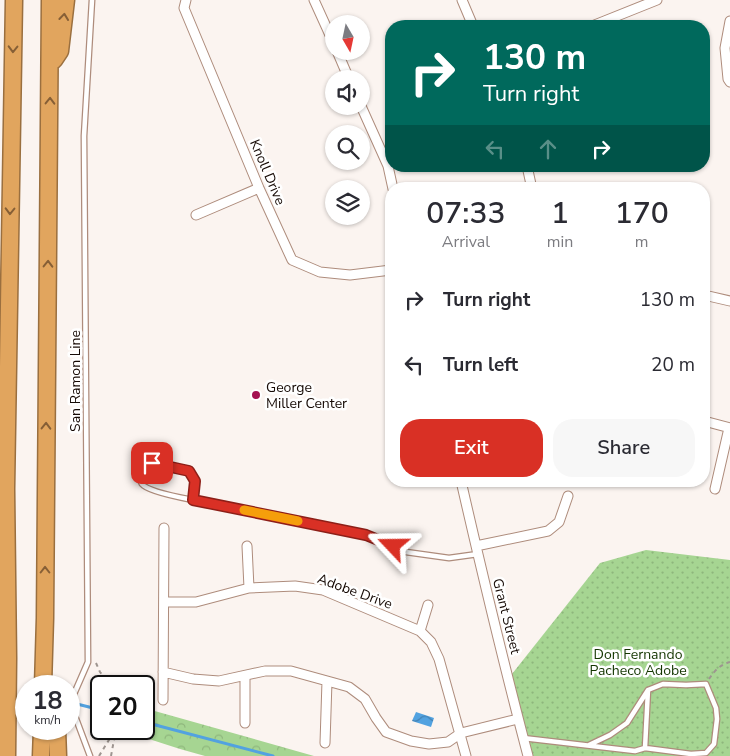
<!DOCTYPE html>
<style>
:root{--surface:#fff;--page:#f7f7f7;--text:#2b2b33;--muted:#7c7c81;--accent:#d93025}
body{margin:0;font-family:"Nunito Sans",sans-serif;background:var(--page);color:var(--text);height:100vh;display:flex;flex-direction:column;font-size:19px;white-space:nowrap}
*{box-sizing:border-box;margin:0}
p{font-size:16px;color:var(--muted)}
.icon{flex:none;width:28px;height:28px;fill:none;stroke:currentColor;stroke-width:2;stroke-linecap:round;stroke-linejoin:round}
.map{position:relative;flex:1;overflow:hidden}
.drawer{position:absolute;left:385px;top:182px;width:325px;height:305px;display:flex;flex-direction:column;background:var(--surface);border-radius:20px;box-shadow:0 1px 4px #0004}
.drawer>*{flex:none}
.guide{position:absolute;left:385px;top:20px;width:325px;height:152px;border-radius:20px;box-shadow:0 1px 4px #0004;background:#00695c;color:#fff;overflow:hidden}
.needle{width:32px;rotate:171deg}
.buttons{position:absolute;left:325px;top:15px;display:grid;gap:10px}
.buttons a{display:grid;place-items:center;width:45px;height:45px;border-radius:50%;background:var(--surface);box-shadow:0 1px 4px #0004;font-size:25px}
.speed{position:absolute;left:15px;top:675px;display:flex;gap:10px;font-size:25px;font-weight:700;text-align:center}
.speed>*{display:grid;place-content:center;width:65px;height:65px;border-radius:50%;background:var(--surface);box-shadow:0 1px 4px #0004;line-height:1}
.speed small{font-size:12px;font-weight:400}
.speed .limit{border:2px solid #111;border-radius:8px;background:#fff;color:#111}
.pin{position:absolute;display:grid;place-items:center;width:42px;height:42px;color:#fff;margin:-21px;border-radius:10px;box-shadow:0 2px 8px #0006}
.me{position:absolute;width:55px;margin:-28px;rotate:293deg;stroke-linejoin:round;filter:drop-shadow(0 0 4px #0008)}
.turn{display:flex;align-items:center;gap:18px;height:105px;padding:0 15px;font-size:22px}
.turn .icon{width:65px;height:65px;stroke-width:2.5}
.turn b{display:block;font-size:35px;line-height:42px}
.lanes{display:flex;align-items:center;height:48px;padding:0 15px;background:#0003;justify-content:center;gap:25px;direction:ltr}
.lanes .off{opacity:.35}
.eta{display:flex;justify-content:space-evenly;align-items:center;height:85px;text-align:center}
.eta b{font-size:30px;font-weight:600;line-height:35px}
.primary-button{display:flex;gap:10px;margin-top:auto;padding:10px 15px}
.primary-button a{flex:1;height:58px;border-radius:20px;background:var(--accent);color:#fff;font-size:20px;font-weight:600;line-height:58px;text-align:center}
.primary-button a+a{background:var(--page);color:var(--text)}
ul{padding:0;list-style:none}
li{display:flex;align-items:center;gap:15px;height:65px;padding:0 15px}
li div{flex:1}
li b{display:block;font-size:19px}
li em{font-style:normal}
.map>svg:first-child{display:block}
.forest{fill:url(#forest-crowns)}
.park{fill:url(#park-dots)}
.water{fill:url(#water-waves)}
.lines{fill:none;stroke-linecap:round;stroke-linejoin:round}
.stream{stroke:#52a2e0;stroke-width:3}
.service-casing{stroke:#ae8c7c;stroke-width:7}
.minor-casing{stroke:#ae8c7c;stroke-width:11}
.motorway-casing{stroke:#9a6f3f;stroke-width:19}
.path{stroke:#9e9590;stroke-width:2;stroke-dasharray:4 4;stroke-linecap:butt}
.service{stroke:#fff;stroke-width:4.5}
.minor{stroke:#fff;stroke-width:9}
.motorway{stroke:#e1a55e;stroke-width:16}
.oneway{stroke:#865f36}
.route-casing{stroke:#8d1f18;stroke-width:12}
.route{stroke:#d93025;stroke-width:9}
.slow{stroke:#f59e0b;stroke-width:9}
.poi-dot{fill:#a41252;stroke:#fff;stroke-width:2}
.labels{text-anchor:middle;stroke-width:5;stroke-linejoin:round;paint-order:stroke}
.street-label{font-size:14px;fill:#160a05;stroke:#fff}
.poi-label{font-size:14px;fill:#160a05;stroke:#fff;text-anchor:start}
.park-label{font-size:14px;fill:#143600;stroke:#fff}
</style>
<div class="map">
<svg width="730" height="756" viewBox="0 0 730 756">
<defs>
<pattern id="forest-crowns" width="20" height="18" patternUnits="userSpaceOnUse" patternTransform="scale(1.25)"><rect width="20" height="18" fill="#a6d592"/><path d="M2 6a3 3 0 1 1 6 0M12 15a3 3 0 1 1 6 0" fill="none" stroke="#8eb67c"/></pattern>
<pattern id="park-dots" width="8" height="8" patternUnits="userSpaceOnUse" patternTransform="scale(1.25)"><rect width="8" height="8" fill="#a6d592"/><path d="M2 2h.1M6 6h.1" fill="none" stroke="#8eb67c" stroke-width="1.8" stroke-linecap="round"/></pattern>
<pattern id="water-waves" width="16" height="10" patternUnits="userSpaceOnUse" patternTransform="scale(1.25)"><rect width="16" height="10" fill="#52a2e0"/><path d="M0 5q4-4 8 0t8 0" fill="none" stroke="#4382b4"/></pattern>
</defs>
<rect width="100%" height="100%" fill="#fbf4f0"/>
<path class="forest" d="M144,708l170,48h-109l-25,-7 -62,-20h26z"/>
<path class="park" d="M646,550l84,10v196h-202l-20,-77 92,-116z"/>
<path class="water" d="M416,712l18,6 -3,9 -19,-6z"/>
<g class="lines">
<path class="stream" d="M73,703l28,7
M144,722l129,34"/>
<g class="service-casing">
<path id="service" d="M193,500l2,-19 -6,-10 -38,-8 -8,3 -4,6c1,4 1,9 3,12 6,8 41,14 51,16l173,35 40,17 43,6 29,-4
M523,738l112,13 10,-3 46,6 15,-1 8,-9 3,-25 -1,-11 -10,-24 -20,1 -23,-1 -15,6
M589,745l21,-10 17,-12 21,-33 -3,58
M90,756l-15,-40 -1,-22 14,-32 -4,-526 8,-136"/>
</g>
<g class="minor-casing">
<path id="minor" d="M186,0l-2,8 75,180 33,72 28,12 30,3 41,-5
M314,0l20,44
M462,0l11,26
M730,21l-5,27 3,31 2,3
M592,26l65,-26
M337,51l12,28
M361,106l27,60 5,23
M527,166l5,23
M196,215l63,-27
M704,295l26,6
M704,421l26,7
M461,481c21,92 43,184 67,275
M715,489l14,-61
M247,546l2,42
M476,546l72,-15 11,-9 9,-26
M164,602h32l53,-14 46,-2 28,4 97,41 11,11 8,17 27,97
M420,631l8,-26
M163,672l30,7 26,2 46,-10h26l58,16 16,12 11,19 10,14 25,9 18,3 19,-2 13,-9 57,-14
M245,676v47
M163,700l1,-172
M325,743l2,-62"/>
</g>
<g class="motorway-casing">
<path id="motorway" d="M54,60l6,-9 6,-51
M43,686l2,-68 5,-618
M57,729l1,27
M7,756l1,-98 -2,-169 8,-489
M41,756l1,-27"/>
</g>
<path class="path" d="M96,663l4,9 11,14
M709,679c6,-9 11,-14 21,-17
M99,756l13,-21 3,-2
M111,756l5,-27"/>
<use href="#service" class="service"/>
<use href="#minor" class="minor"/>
<use href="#motorway" class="motorway"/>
</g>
<defs><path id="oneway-chevron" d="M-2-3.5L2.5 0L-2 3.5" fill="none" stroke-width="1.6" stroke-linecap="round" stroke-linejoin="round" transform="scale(1.25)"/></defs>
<g class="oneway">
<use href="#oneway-chevron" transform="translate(64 17) rotate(-84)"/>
<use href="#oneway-chevron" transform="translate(13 49) rotate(91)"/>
<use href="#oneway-chevron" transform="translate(50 101) rotate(-89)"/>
<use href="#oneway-chevron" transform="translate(10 211) rotate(91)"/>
<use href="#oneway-chevron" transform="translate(48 264) rotate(-89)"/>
<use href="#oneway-chevron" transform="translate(46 426) rotate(-89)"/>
<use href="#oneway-chevron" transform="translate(45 570) rotate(-90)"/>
</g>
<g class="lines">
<g class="route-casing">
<path id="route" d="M152,463l37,8 6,10 -2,19 173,35 27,11"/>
</g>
<use href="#route" class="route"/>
<path class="slow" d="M244,510l54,11"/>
</g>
<circle class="poi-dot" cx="256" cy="395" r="5"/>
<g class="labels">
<g class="street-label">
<text transform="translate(268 172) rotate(67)" y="5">Knoll Drive</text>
<text transform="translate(75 381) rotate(-90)" y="5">San Ramon Line</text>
<text transform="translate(355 591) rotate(20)" y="5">Adobe Drive</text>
<text transform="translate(507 616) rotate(76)" y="5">Grant Street</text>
</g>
<g class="poi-label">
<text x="266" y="392">George<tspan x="266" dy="16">Miller Center</tspan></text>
</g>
<g class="park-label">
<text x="638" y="659">Don Fernando<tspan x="638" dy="16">Pacheco Adobe</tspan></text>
</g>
</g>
</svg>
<div class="buttons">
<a><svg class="needle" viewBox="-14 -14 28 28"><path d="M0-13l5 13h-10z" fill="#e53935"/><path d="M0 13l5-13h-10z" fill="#7c7c81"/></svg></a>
<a><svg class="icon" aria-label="sound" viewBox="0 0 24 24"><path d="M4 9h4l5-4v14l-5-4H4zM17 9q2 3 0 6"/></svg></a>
<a><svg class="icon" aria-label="search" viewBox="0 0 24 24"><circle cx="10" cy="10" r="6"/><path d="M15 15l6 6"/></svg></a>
<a><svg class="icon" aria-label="layers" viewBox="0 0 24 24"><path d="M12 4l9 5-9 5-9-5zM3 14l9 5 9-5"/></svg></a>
</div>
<div class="speed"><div>18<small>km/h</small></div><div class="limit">20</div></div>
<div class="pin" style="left:152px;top:463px;background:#d93025"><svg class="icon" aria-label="arrive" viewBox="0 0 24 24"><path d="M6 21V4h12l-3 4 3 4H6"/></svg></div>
<svg class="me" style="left:393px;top:546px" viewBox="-20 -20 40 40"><path d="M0-17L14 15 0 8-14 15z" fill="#d93025" stroke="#fff" stroke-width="4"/></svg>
<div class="guide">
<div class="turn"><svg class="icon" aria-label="right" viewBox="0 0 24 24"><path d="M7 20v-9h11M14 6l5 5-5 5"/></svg><div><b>130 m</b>Turn right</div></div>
<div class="lanes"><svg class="icon off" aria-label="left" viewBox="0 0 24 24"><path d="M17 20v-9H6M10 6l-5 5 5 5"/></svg><svg class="icon off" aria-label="ahead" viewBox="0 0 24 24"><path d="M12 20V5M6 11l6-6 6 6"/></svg><svg class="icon" aria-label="right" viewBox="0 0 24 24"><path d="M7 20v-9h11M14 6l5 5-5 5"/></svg></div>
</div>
<section class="drawer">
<div class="eta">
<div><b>07:33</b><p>Arrival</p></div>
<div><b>1</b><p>min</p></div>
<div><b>170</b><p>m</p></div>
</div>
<ul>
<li><svg class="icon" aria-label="right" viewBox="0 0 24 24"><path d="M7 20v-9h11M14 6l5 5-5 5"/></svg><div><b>Turn right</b></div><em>130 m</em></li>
<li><svg class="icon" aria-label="left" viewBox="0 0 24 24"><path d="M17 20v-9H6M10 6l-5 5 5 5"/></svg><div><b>Turn left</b></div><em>20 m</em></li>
</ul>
<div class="primary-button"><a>Exit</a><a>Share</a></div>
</section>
</div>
